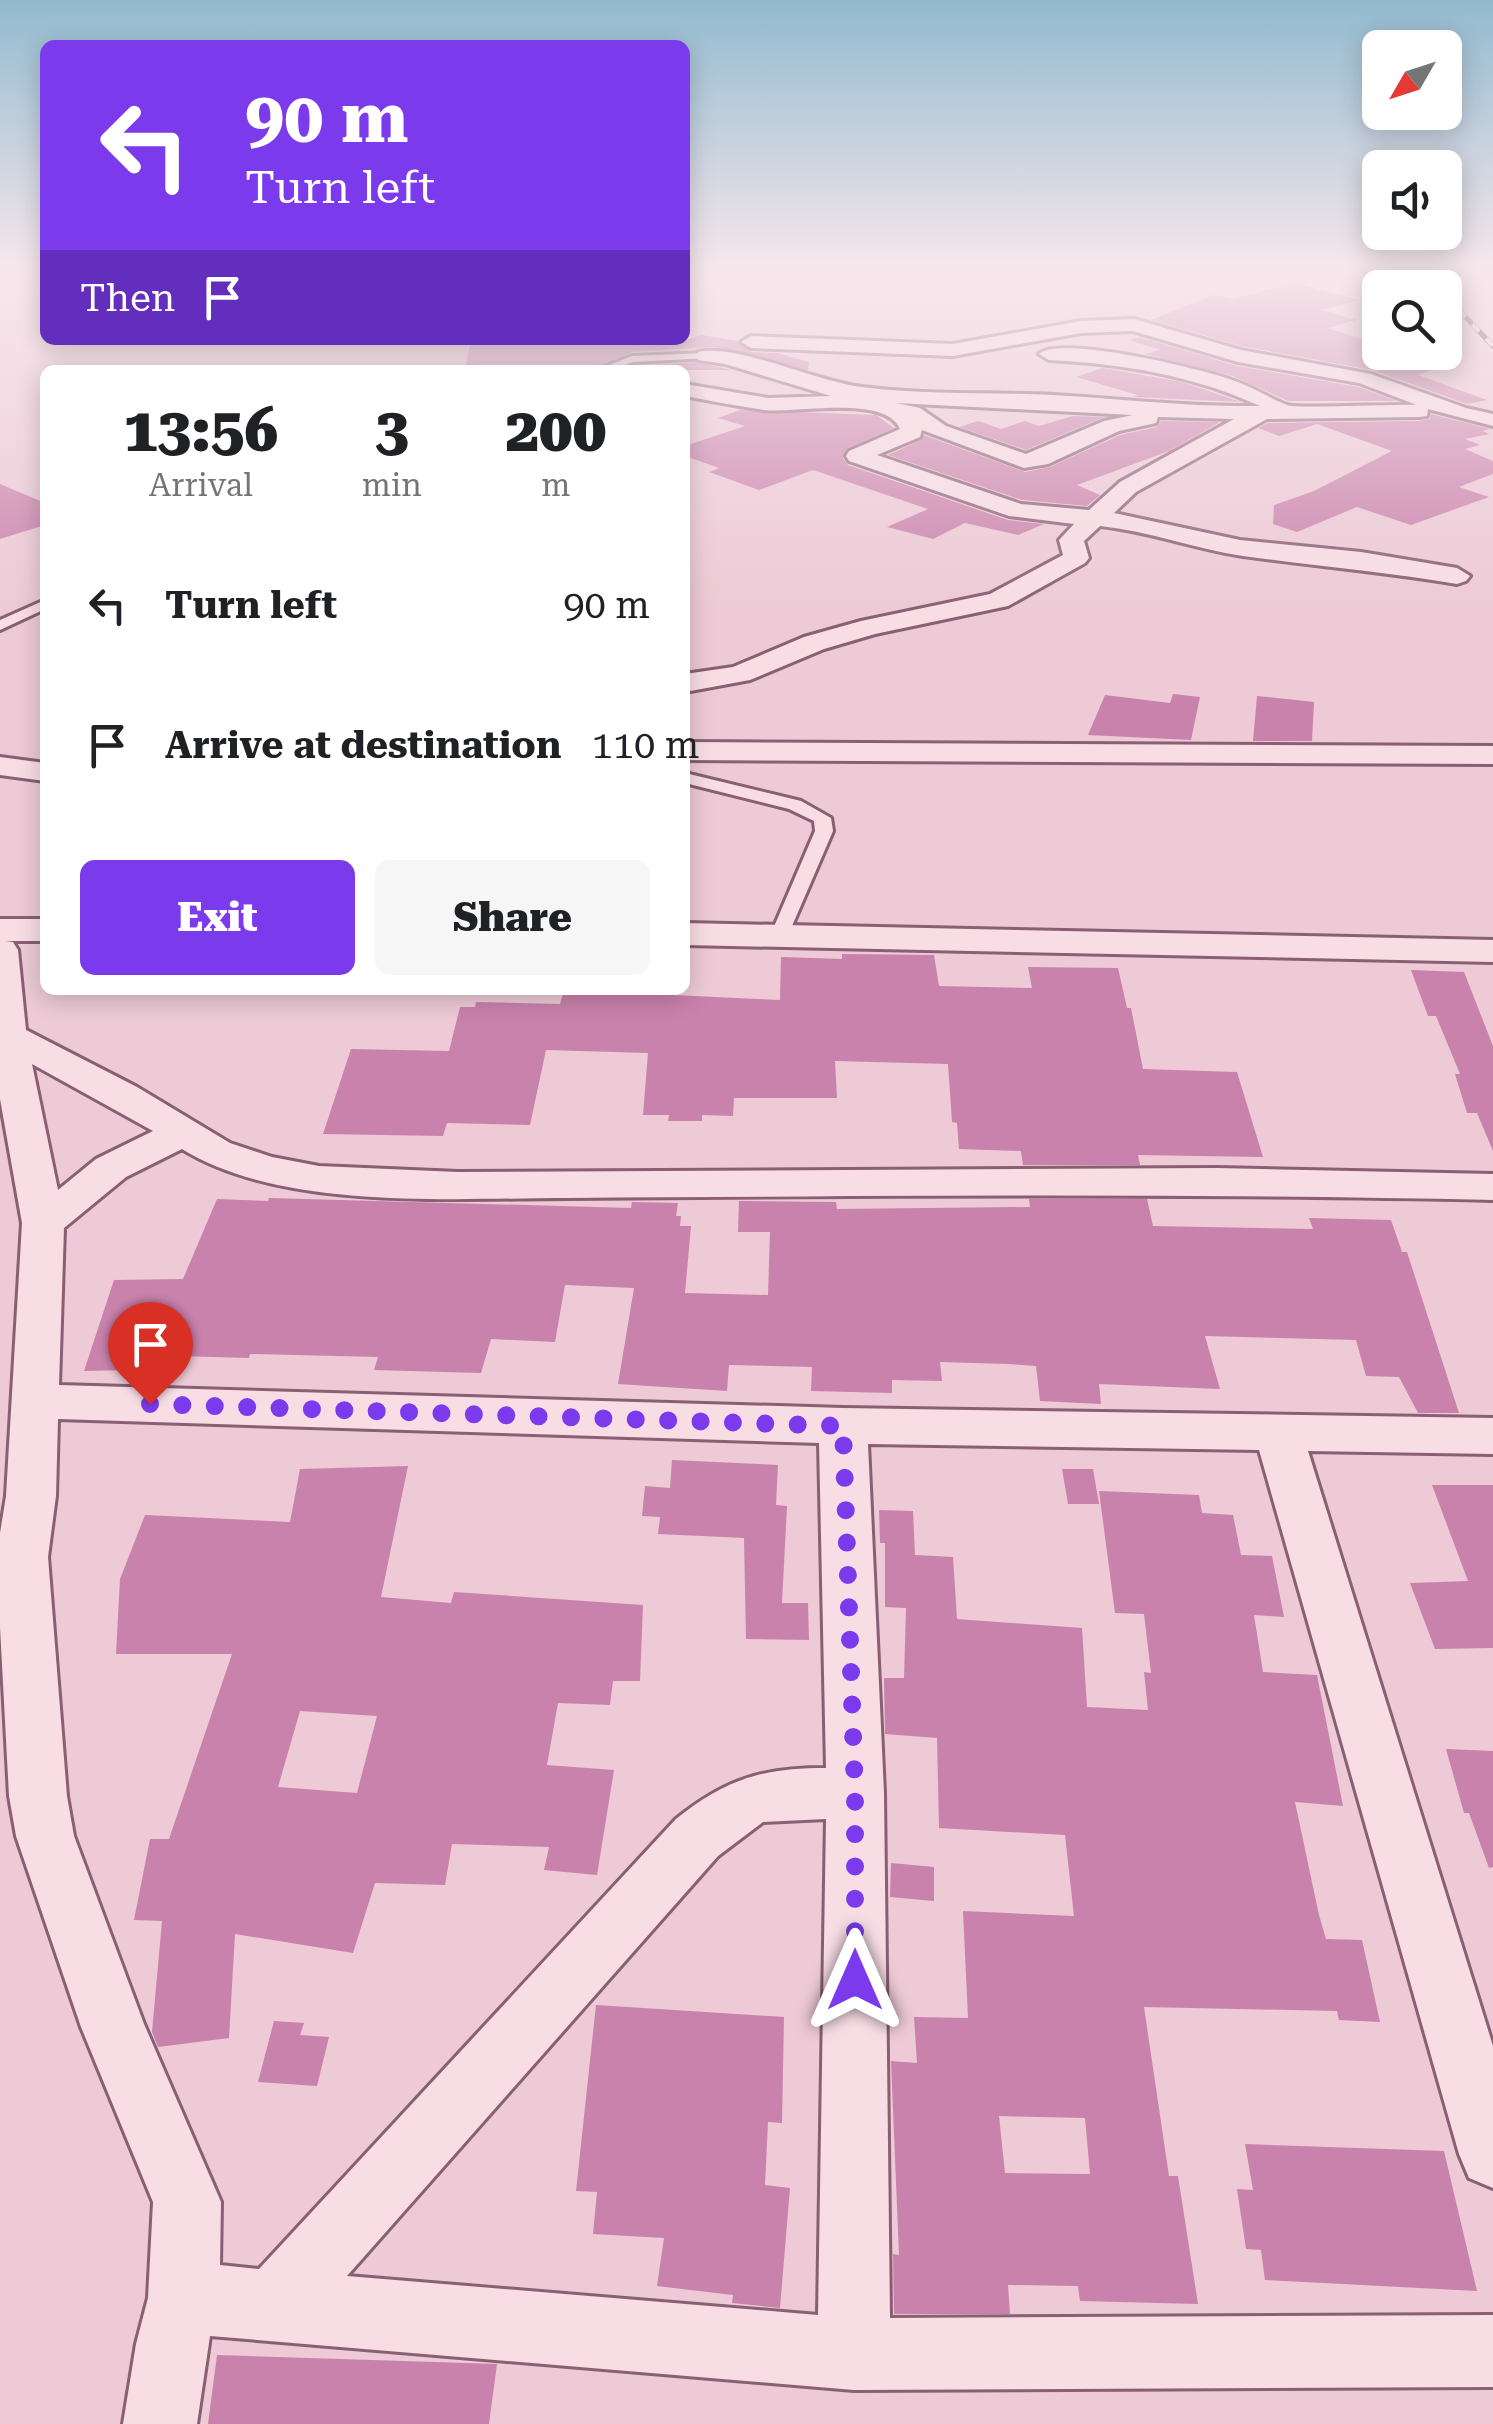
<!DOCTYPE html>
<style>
:root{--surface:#fff;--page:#f6f6f6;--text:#202124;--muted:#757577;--accent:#7c3aed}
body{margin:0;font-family:"Roboto Serif",serif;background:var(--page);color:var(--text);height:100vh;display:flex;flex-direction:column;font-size:38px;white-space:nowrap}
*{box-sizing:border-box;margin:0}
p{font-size:32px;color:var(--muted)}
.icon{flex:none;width:55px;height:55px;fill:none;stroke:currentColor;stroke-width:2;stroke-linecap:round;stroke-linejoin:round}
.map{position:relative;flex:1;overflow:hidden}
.panel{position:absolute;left:40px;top:365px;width:650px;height:630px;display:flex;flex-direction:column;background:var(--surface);border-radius:15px;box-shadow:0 5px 25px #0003}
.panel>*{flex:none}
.top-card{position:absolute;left:40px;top:40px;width:650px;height:305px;border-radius:15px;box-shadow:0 5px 25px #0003;background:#7c3aed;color:#fff;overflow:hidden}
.needle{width:65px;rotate:231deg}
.tools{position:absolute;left:1362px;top:30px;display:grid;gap:20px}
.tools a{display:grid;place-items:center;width:100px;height:100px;border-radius:15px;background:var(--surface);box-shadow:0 5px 25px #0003;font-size:50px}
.pin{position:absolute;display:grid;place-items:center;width:85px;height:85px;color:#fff;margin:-102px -42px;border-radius:50% 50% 50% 0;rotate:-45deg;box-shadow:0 0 10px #0007}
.pin .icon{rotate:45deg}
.me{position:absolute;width:110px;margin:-55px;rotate:0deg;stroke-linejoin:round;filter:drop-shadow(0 0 8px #0008)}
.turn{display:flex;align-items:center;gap:35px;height:210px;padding:0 40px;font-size:45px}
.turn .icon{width:130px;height:130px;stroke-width:2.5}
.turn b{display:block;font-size:70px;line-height:85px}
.then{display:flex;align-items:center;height:95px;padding:0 40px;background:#0003;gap:20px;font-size:38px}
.eta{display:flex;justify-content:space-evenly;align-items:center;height:170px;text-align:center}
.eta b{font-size:60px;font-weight:800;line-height:70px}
.action{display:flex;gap:20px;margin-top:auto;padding:20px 40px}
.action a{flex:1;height:115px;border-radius:15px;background:var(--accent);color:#fff;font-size:40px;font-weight:800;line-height:115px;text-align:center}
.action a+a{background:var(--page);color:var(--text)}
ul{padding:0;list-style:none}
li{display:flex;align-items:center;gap:30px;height:140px;padding:0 40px}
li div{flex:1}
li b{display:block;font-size:38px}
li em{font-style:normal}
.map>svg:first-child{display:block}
.building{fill:#c982ac;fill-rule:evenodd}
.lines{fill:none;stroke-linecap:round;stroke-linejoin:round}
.service-casing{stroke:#895f73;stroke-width:6}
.minor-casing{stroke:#895f73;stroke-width:6}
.service{fill:#f8dde5;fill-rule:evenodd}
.minor{fill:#f8dde5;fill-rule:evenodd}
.rail-casing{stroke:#3a222f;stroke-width:5}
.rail{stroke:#f5d9e1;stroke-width:4;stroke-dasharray:10;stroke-linecap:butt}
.route{stroke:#7c3aed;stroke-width:18;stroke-dasharray:0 32.4}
</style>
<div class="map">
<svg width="1493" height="2424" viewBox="0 0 1493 2424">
<rect width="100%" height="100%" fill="#edcad5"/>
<path class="building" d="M1294,283l64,17 -36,10 34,10 -29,8 53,17v7h25l42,13 -29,10 69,25 -20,4 -95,-34 -130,-24 -91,-26 63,-25 19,4z
M702,335l35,6 14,11 26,1 32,9 -1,8 -94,-23 -82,5 -39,18h-128l6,-30h214z
M1140,337l97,29 121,21 39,14h-109l-55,-25 -88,-22 15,-4 -31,-10z
M695,362l37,8h-109l11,-4z
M1103,368l79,14 59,20 -108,-5 5,-2 -62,-18z
M740,410l136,5 18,13 -46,20 -5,10 5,7 160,55 36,4 -26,11 -53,-12 -32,16 -46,-12 41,-18 -115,-39 -54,20 -50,-18 10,-4 -34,-12v-10l60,-20 -27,-8z
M1431,414l59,15 -8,2 8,3 -25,5 15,6 -15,4 28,12v13l-34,13 30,10 -78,28 -54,-18 -60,25 -24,-8 1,-19 40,-14 78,-40 -75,-27 -38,12 -21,-8 10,-5 151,-2 11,-2z
M1073,416l31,1 -78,33 -67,-23 19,-6 23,8 24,-8 14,5z
M1161,421l59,1 -51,29 -92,34 23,10 -13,11 -65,-6 -134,-45 33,-15 3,-5 101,37 25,-5 70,-32 37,-8z
M0,484l45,19v22l-45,14z
M1173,694l27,3 -9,43 -103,-5 17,-40 65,8z
M1257,696l57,6 -2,39h-59z
M842,954l92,1 5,31 93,2 -4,-21 90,1 9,40h4l12,61 94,3 26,85 -125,-2 2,10h-117l-2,-14 -62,-2 -2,-26 -5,-1 -4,-58 -113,-3 2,37h-103l-1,18 -31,-1v6h-34l1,-6h-26l5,-62 -102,-3 -16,75 -83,-2 -4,13 -120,-2 28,-85 98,2 11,-44h15l1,-5 84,2 4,-14h88l-1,4 129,6 1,-43 61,2z
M1411,970l53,2 29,74v105l-16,-38h-10l-12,-39h5l-24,-58h-8z
M269,1198l362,10 1,-6 46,1 -2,13h5l-1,10h11l-6,67 83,2 2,-63h-32l1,-31 97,1 1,7 193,-2 -1,-8h118l6,27 160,3 -4,-11 82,2 11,32h5l52,161h-41l-19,-36 -33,-1 -10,-36 -151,-4 15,53 -121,-5 2,20 -61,-3 -4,-35 -28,-2 -68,-2 2,19 -50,-1v13l-81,-2 1,-24 -83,-2 -2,26 -109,-7 16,-96 -69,-3 -10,57 -64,-3 -10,34 -107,-3 4,-13 -128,-3 -1,4 -72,-2 -3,13 -90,2 30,-91 69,-1 34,-80 51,2z
M672,1460l106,5 -2,40 11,1 -5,97h26l1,37 -63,-1 -2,-101 -86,-4 2,-17 -18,-1 3,-30 25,2z
M408,1466l-27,131 70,6 3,-11 189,13 -3,76h-27l-3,24 -52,-2 -11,62 67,5 -17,105 -53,-5 5,-23 -97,-3 -7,41 -70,-2 -22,70 -118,-19 -6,104 -71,9 -6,-15 10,-111 -28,-1 16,-81h19l63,-185h-116l4,-75 25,-64 145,7 10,-53zM300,1711l77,5 -20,77 -79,-6z
M1062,1469h31l6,35h-31z
M1432,1485h61v163l-58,1 -25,-66 58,-2z
M1099,1491l100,4 3,18 31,2 8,40 31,1 12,61 -30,-2 9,57 54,3 26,131 -48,-4 24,113 7,24 36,1 18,82 -41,-2 -2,-9 -193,-4 25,169h9l20,128 -118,-3 -2,-15 -70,-1 2,29h-116l-1,-60 6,1 -8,-194 26,2 -3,-46 54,1 -5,-107 111,5 -9,-81 -126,-7 -2,-90 -52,-4 -1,-56h20l2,-70 -21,-1v-64h-5l-1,-33 34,1 2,44 38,2 4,62 125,9 5,79 61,3 -4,-38 7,1 -7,-59 -29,-1zM999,2116l86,2 5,56 -85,-1z
M1446,1749l47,2v116l-4,1 -20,-55h-5z
M891,1863l43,4v34l-44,-4z
M596,2005l188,12 -2,106 -14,-1 -3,63 25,3 -10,120 -48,-5 1,-8 -76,-9 7,-48 -71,-4 4,-42 -21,-1z
M274,2021l30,2 -4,12 29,2 -12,49 -59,-4z
M1245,2144l199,7 33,140 -212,-11 -4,-30 -15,-1 -9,-60 16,1z
M217,2355l280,9 -8,60h-281z"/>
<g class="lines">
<g class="service-casing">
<path id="service" d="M705,353l4,5 -76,4 -21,8h-15l35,-14z
M45,600v9l-45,21v-10z
M685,773l116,28 30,17 2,13 -47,109 -7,2 -9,-6 45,-105 -1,-10 -25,-12 -104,-26z"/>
</g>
<g class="minor-casing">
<path id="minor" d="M1134,319l107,31 130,24 95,34 27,6v12l-65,-17 -1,7 -8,1 -152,2 -131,73 -22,21 126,27 121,12 96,16 13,8 -4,5 -9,3c-71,-12 -142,-18 -214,-28 -48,-7 -94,-25 -143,-30l-16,15 5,17 -4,5 -77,43 -133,28 -51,15 -74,31 -65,12v-18l48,-7 71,-30 57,-16 129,-27 73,-39 -4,-15 15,-16 -65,-8 -160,-55 -3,-5 3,-5 51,-22c-16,-35 -103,-15 -136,-19 -26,-4 -53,-9 -79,-14v-12l83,14 63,-2 -106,-32 -27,-4v-8c38,-9 119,30 164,35 63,8 127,5 191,8 69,4 137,12 207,11 -68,-31 -137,-42 -211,-46l-10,-6c22,-19 163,15 193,26 19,6 39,19 55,25 10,4 109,-1 130,0l-58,-22 -121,-21 -105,-31 -52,2 -128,23 -202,-8 -10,-6 10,-6 202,8 128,-23zM896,403l237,12 -29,6 -78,33 -80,-28 -26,-18zM1158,417l76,2 -114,63 -31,28 -68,-6 -144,-49 43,-18 2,-7 102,38 24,-4 71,-33 37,-8z
M685,742l808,4v18l-808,-4z
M0,757l45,6v18l-45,-6z
M0,919h45v22h-40l8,1 5,8 8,80 111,57 93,56 42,14 47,9 139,6 759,-4 276,6v26c-215,-5 -429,-5 -644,-4 -94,1 -188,1 -281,2 -116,0 -286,13 -386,-49l-56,28 -62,51 -5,157 784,23 650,10v36l-185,-3 185,595v142l-24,-10 -10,-24 -200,-704 -391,-6 16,349 6,525 603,-3v72l-639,3 -644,-54 -13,88h-74l13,-80 12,-46 5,-96 -72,-175 -65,-191 -7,-40 -9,-169v-94l6,-37 16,-273 -22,-124zM32,1064l121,67 -57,28 -38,31zM58,1419l761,24 7,325c-64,0 -100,11 -150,51l-417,450 -39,-4 1,-63 -77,-178 -70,-188 -7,-40 -19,-239 8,-61zM826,1819l-8,496 -471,-39 371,-420 45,-34z
M685,923l808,17v22l-808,-17z"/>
</g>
<use href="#service" class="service"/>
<use href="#minor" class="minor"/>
<g class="rail-casing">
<path id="rail" d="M1423,271l15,17
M1445,295l48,51"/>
</g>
<use href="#rail" class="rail"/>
</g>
<linearGradient id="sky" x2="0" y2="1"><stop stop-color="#92bacf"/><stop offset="0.44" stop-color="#f7e7ec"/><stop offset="1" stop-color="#f7e7ec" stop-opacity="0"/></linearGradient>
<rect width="1493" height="611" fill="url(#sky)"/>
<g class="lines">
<path class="route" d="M150,1404l693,22 12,367v187"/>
</g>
</svg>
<div class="tools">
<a><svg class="needle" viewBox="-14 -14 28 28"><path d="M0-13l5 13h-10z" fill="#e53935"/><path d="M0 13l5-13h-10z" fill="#757577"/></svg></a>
<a><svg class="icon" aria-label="sound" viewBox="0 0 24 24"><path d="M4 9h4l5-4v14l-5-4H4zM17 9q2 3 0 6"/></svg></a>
<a><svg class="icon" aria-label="search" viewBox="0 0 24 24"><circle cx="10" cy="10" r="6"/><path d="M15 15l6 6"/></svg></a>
</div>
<div class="pin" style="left:150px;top:1404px;background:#d93025"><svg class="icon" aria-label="arrive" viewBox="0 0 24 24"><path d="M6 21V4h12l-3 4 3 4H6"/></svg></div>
<svg class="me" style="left:855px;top:1980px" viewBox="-20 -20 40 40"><path d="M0-17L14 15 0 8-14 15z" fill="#7c3aed" stroke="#fff" stroke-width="4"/></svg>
<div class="top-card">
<div class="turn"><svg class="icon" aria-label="left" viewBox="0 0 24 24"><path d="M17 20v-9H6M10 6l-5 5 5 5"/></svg><div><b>90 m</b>Turn left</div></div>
<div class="then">Then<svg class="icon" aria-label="arrive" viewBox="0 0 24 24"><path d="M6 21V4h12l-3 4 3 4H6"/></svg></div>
</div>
<section class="panel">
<div class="eta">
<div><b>13:56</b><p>Arrival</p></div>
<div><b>3</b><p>min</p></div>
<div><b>200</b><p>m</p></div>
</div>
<ul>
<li><svg class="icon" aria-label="left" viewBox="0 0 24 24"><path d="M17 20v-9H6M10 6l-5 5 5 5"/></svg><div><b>Turn left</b></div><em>90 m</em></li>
<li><svg class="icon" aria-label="arrive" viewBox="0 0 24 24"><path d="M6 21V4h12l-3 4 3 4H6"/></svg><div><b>Arrive at destination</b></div><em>110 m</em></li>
</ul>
<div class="action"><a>Exit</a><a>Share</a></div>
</section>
</div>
